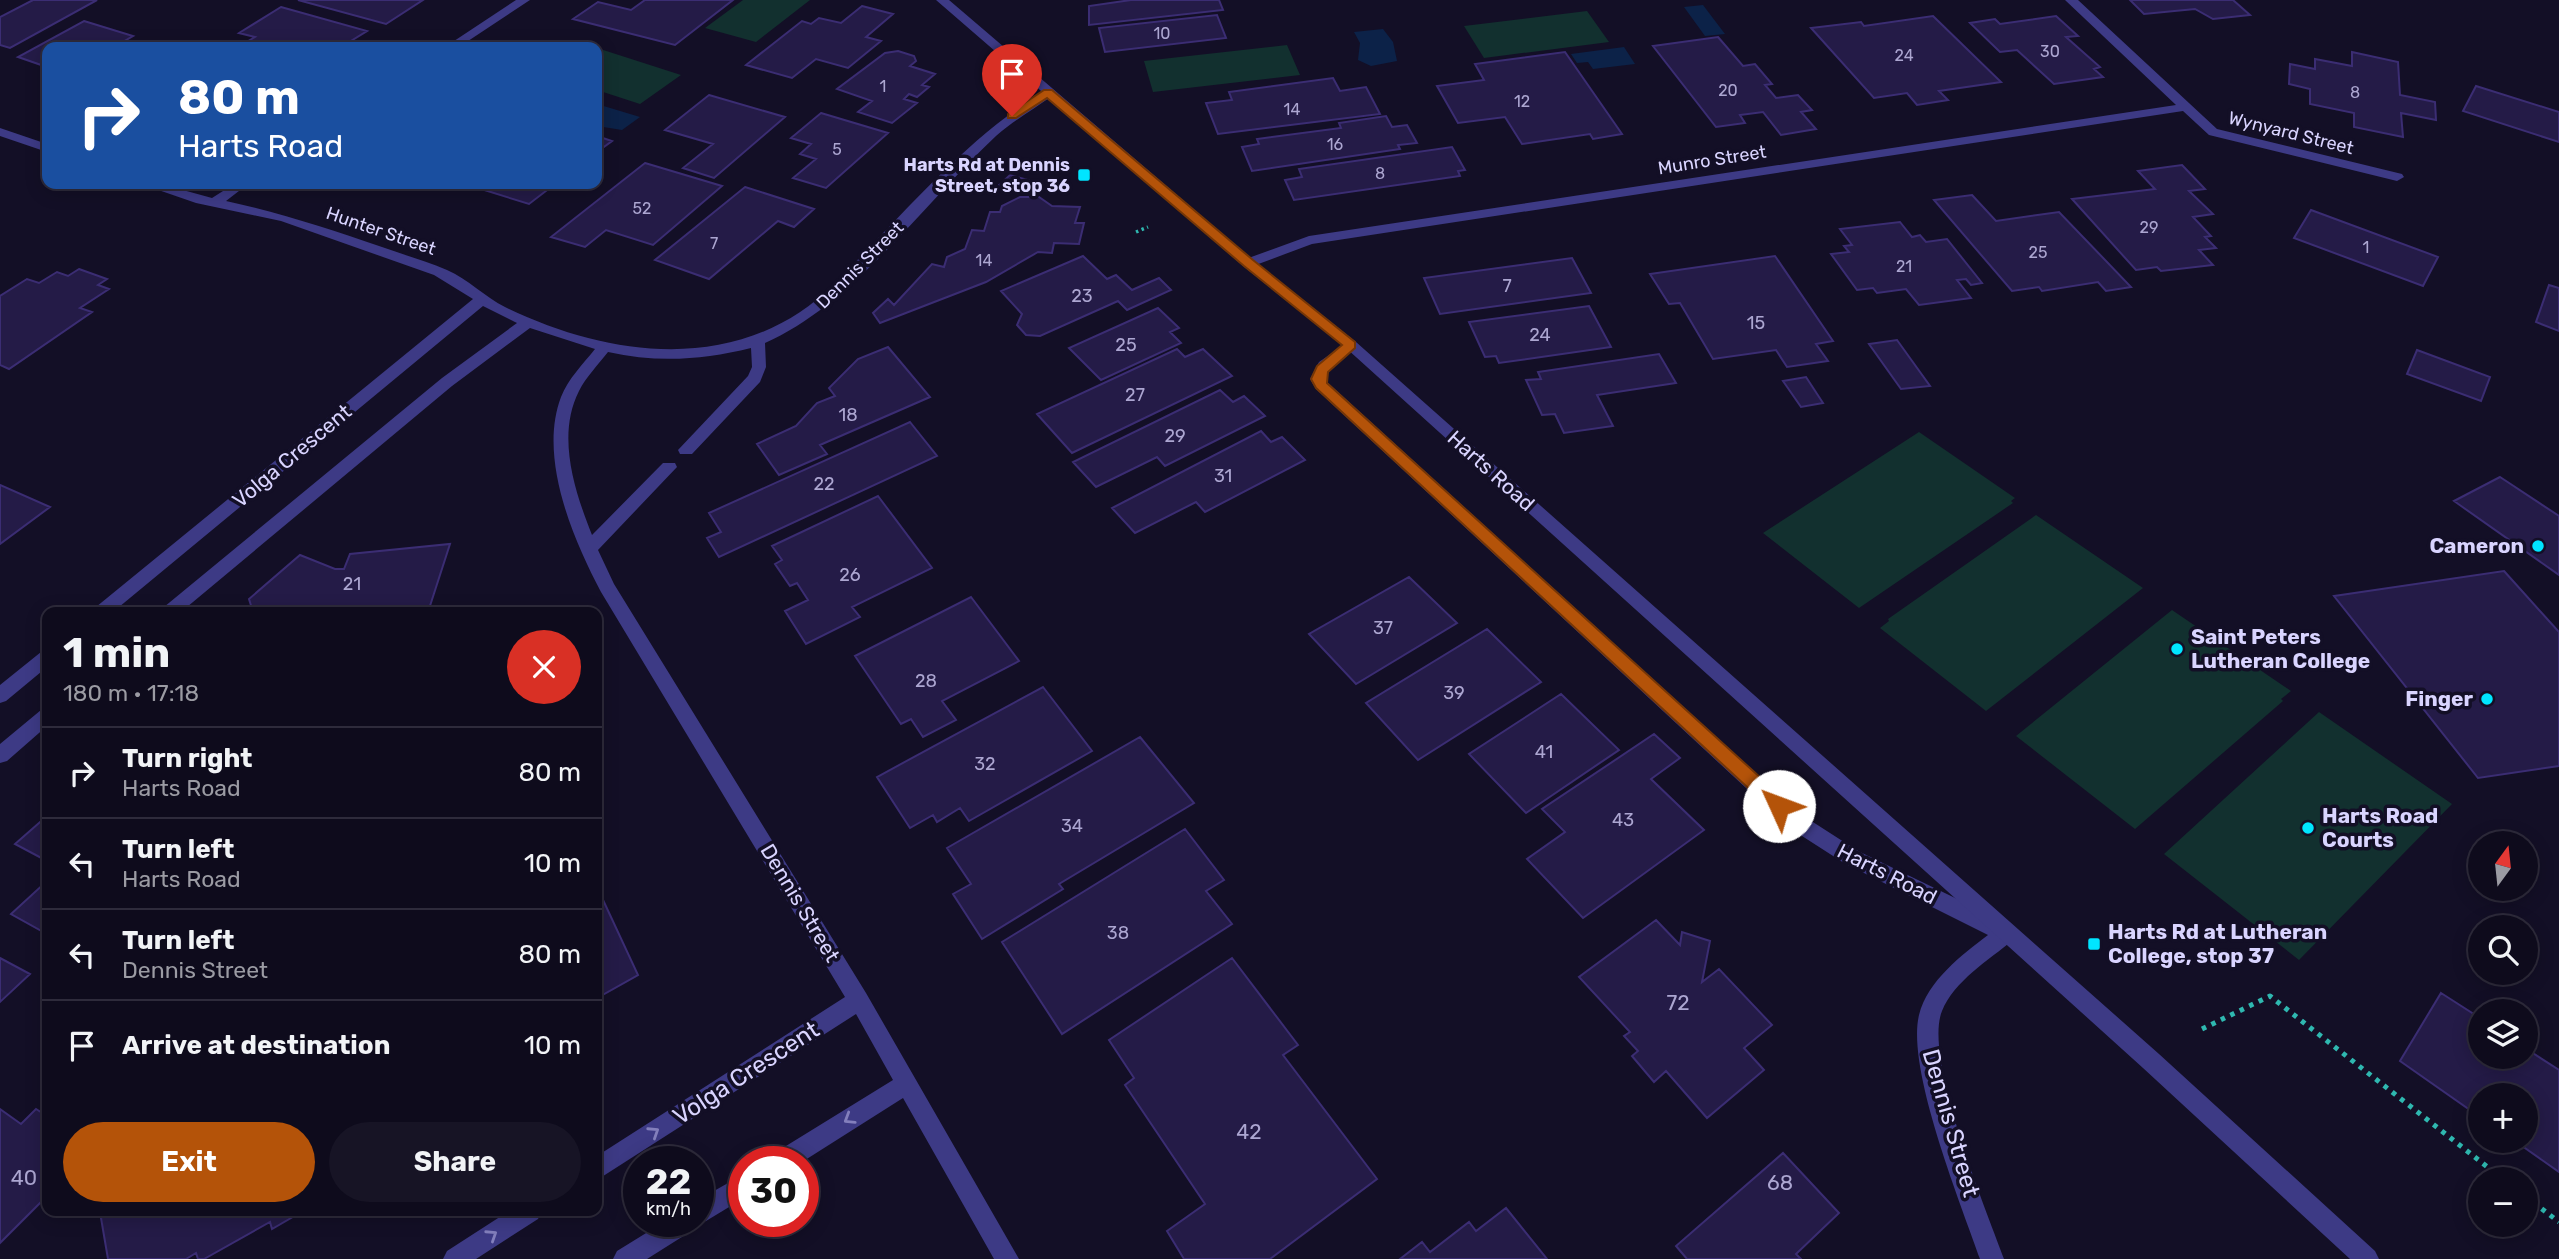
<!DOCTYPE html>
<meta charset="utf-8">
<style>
:root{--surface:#0e0b1c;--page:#171425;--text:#f1f3f6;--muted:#9b9ba3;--line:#2e2b3b;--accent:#b45309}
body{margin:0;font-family:Rubik,sans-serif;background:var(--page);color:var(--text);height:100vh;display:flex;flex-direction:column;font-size:26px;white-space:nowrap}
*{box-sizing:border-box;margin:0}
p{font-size:23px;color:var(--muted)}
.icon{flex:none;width:38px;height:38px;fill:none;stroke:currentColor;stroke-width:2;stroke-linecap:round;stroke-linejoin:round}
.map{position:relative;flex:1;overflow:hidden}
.sheet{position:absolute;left:42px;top:607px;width:560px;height:609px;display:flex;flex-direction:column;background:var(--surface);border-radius:14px;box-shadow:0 4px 18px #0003,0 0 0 2px var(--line)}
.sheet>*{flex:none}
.top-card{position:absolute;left:42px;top:42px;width:560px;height:147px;border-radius:14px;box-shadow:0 4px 18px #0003,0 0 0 2px var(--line);background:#1a4fa0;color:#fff;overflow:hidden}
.needle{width:46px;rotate:15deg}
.tools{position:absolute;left:2468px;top:831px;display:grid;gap:14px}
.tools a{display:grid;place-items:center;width:70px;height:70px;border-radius:50%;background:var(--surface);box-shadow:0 4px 18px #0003,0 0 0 2px var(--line);font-size:35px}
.speed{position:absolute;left:623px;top:1146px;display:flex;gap:14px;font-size:35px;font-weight:700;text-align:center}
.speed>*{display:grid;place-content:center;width:91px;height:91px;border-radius:50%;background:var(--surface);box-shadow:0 4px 18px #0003,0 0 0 2px var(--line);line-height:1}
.speed small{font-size:18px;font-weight:400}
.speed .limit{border:10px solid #d22;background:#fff;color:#111}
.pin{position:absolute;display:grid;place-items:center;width:60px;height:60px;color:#fff;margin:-72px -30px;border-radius:50% 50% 50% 0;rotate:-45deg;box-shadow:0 0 7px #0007}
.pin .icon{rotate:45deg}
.me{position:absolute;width:77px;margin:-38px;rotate:313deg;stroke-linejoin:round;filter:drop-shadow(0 0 5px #0008)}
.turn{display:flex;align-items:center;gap:24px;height:147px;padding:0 21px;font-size:32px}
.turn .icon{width:91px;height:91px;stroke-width:2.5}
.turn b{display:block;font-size:49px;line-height:60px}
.round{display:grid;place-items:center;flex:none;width:74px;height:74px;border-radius:37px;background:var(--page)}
.head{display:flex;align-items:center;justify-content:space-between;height:119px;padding:0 21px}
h1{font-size:42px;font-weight:700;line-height:52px}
.button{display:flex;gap:14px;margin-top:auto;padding:14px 21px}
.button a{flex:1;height:80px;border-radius:42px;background:var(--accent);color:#fff;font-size:28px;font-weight:700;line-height:80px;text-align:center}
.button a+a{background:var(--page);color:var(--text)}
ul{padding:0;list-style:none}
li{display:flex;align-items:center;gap:21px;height:91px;padding:0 21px;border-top:2px solid var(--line)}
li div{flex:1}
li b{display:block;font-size:26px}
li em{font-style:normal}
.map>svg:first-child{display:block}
.green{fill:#12302f}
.water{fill:#0c2248}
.building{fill:#241b47;stroke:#3b2d73;stroke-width:2}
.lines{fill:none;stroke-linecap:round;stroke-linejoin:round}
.path-far1{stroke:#2fb8b0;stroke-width:3.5;stroke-dasharray:2.5 3.5;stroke-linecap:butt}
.path{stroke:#2fb8b0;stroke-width:5;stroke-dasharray:4.5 6;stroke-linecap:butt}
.minor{fill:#3d3a85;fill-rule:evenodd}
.tertiary{fill:#3d3a85;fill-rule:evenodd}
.oneway{stroke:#837fbc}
.route{fill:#b45309;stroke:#753606;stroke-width:2}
.poi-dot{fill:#00e5ff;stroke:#130f26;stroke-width:2.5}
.labels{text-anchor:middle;stroke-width:7;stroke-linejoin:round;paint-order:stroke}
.far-number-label{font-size:16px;fill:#aca6d1}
.far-street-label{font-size:18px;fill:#d9d4ff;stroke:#130f26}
.far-poi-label{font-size:18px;font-weight:bold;fill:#d9d4ff;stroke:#130f26;text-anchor:end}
.number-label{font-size:18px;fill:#aca6d1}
.street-label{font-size:21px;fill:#d9d4ff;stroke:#130f26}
.poi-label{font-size:21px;font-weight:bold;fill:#d9d4ff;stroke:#130f26;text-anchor:start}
.near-number-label{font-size:21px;fill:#aca6d1}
.near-street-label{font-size:24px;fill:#d9d4ff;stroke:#130f26}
</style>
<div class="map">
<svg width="2559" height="1259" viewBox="0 0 2559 1259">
<rect width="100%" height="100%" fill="#130f26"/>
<path class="green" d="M743,0h67l-54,42 -51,-14z
M1587,11l22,31 -125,16 -20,-32z
M1287,45l13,30 -147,17 -9,-31z
M597,48l84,27 -41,29 -43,-14z
M1919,432l96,66 -4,3 2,2 -154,105 -96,-75z
M2036,515l107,73 -157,123 -106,-83 9,-7 -1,-2z
M2172,610l119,81 -10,8 2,2 -148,128 -119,-93z
M2319,712l133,92 -153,156 -135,-106z"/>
<path class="water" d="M1703,5l22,29 -20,2 -21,-29z
M1383,29l10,13 4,19 -26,5 -13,-6 2,-17 -6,-11z
M1624,47l11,17 -42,5 -5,-7 -11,1 -6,-9z
M597,104l43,13 -18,13 -25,-4z"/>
<path class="building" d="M33,0h64l-87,48 -10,-3v-28z
M298,0h125l-37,24z
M645,0h88l-58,45 -102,-26 25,-17 33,8z
M1219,0l4,10 -134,15v-19l42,-6z
M2130,0h103l17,15 -37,4 -18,-10 -51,5z
M862,6l31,8 -27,23 15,4 -33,27 -32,-9 -24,19 -46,-13 56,-44 9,3 8,-6 22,5z
M281,7l86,24 -26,16h-103l17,-10 -16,-4z
M1217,15l9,23 -121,14 -6,-24z
M1933,16l68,66 -62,9 9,9 -31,5 -10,-12 -33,5 -63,-70 50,-6 3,4z
M2056,16l22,20 -12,1 34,30 -6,2 9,8 -49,7 -37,-34 -17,2 -30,-29 25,-4 5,5z
M84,21l49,15 -19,11h-67v20l-29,-10z
M1718,37l25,29 12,-2 17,20 -7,1 11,13 22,-3 14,15 -11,2 15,17 -35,6 -18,-23 -23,3 5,8 -29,4 -63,-81z
M898,51l16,5 2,5 -6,5 25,8 -13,11 7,2 -12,10 -8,-3 -5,5 13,4 -25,20 -34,-11 14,-11 -35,-12 48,-36z
M1565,52l57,82 -29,5 -3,-5 -68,10 -17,-27 -47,6 -21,-37 47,-6 -9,-16z
M2352,52l46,10 2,33 35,7 1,18 -35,-7 2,24 -49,-10v-14l-44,-9v-15l-21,-5 1,-20 25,5v-10l37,7z
M1333,78l7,13 26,-4 14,27 -162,20 -12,-31 26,-3 -3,-8z
M2476,86l83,26v30l-96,-31z
M709,95l76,22 -71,61 -31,-10 30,-24 -48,-14z
M821,113l67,20 -62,55 -33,-10 23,-19 -16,-5 11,-10 -20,-6z
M1386,116l6,11 15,-2 10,18 -19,2 2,4 -148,22 -10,-24 17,-3 -2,-5 84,-11 -2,-5z
M597,136l15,5 -15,11z
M1452,147l13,23 -7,1 2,5 -166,24 -9,-20 17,-3 -3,-8z
M645,163l77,23 -69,59 -47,-15 -21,17 -34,-10z
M2182,165l23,24 -16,2 24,23 -20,3 18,19 -6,1 11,11 -17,2 14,15 -52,6 -4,-4 -21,3 -64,-71 83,-10 -17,-18z
M1010,175l18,5 -12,13 -19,-6z
M465,184h90l-26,20z
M745,187l69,22 -20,18 -16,-6 -69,58 -54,-19z
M1972,195l24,26 63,-9 72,75 -25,4 -8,-9 -56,9 -3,-4 -27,4 -78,-91z
M1020,197h19l13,9 28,1 -5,16h9l-5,21 -25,-1 -2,10 -14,-1 -52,30 -106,41 -7,-10 15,-14 6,6 38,-41 12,3 3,-10 18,-8 7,-19 12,1 6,-19h10l2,-6z
M2311,210l127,47 -15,29 -129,-48z
M1900,222l12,15 8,-2 6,7 21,-3 35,44 -11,2 -5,-6 -9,1 14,18 -52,7 -13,-16 -29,4 -4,-5 -16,2 -26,-36 18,-2 -5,-6 8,-1 -12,-16z
M1083,256l24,23 9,-4 16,15 27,-12 12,12 -44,20 -9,-9 -78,35 -14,-1 -9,-10 5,-11 -21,-23z
M1775,256l58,85 -17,3 12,17 -41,6 -11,-17 -63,9 -33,-56 -11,1 -19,-30z
M1572,258l19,35 -151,21 -16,-36z
M79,269l28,10 -9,6 11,4 -29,19 12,4 -83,57 -9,-4v-69l27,-17 12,4 18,-11 11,4z
M2549,285l10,3v43l-23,-9z
M1589,306l22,41 -112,16 -3,-7 -11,1 -16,-35z
M1158,308l21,20 -9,4 11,11 -80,37 -32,-32z
M1897,340l33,46 -29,3 -32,-45z
M888,347l42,50 -110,48 7,9 -48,21 -22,-31 39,-18 21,-23 18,-7 -6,-8 29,-29z
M1177,349l8,8 18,-8 29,27 -160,77 -35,-39z
M2417,350l73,27 -9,24 -74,-27z
M1659,354l17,29 -79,12 16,31 -49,7 -9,-19 -13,1 -16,-35 15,-1 -3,-7z
M1806,377l17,26 -22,4 -18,-26z
M1220,390l13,12 11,-6 21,20 -100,50 -8,-9 -61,30 -23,-25z
M910,422l27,34 -218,101 -12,-19 14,-6 -12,-19z
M1261,431l10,11 11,-5 23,23 -100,52 -9,-10 -61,31 -23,-25z
M2500,477l59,39v59l-105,-74z
M0,485l50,22 -50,37z
M878,496l54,72 -80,39 8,10 -54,27 -21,-33 23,-11 -11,-17 -7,3 -15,-22 7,-4 -10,-14z
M450,544l-22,68h-130l2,-4 -5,4h-42l-4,-13 51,-44 35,14h9l6,-15z
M2504,571l55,61v134l-81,12 -144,-182z
M1409,577l48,46 -101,61 -47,-50z
M971,597l48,64 -77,40 14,19 -33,17 -12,-18 -10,5 -46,-68z
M1487,629l54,53 -123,78 -52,-57z
M1043,687l49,64 -123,70 -9,-13 -23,14 -4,-7 -23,13 -33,-51z
M1561,694l58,56 -93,63 -57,-59z
M1654,734l26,24 -29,21 53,51 -121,88 -56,-59 38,-27 -23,-23z
M1140,737l54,66 -135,81 4,5 -81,50 -29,-45 18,-10 -24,-36z
M47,816v45l-32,-17z
M1185,829l39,51 -18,11 26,33 -170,110 -60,-92z
M47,881v53l-36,-20z
M597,887l41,88 -41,23z
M1656,920l24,25 2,-13 28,9 -8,41 17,-13 53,56 -28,23 20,22 -57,48 -41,-47 -12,11 -22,-26 6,-5 -14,-15 6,-4 -51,-55z
M0,958l30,16 -30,28z
M1232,958l66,87 -15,10 94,124 -107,80h-86l-17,-28 38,-27 -80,-119 9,-7 -25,-38z
M2441,993l39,25v39h45v-9l34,22v102l-44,-31h10v-45h-45v21l-80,-56z
M0,1109l21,15 15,-15 11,7v19l-3,3 3,2v56l-47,47z
M1783,1153l56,60 -43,41 5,5h-114l-11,-13z
M1506,1208l41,51h-147l22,-17 8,10 39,-30 7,9z
M113,1211h190l-31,18 -2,-7 -66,37h-6l-2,-6 -10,6h-78l-7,-41z"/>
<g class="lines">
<path class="path-far1" d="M1136,232l12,-5"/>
<path class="path" d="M2202,1029l68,-33 234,184
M2525,1196l34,26"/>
<path class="minor" d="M516,0h14l-71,47h-14z
M2065,0h13l139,129 185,45 2,3 -7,4 -188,-46 -26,-24 -871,133 -59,22h-10l-2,-3 2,-3 66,-24 867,-131z
M1048,89l6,4 -2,3c-18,13 -39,25 -56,40 -72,67 -141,167 -231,207l1,24 -6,15 -68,72h-12l-2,-4 70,-74 4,-9 -1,-19c-48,12 -94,15 -143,4 -10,13 -22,25 -29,39 -23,45 -4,101 13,144l71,-72h12l2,4 -79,83 16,34 252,409 153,266h-25l-91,-161 -101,64h-32l3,-8 120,-74 -37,-66 -259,166v-24l248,-159 -244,-405c-28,-53 -63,-134 -40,-195 7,-18 22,-33 34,-48l-65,-21 -78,58 -271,226h-19l2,-5 278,-229 75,-55 -34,-17 -370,306h-19l2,-5 377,-308 -39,-24 -153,-54 -85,-18 -55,-19h20l51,14 22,-14h14l-22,17c55,12 103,28 156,46 22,8 44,14 65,23 21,9 38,27 58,37 107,52 238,68 329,-23 57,-57 118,-129 183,-175 10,-7 20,-16 31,-20z
M0,128l47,16v8l-47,-16z
M1351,340l7,5 -28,24 -4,10 1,3 475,433 56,36 155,75 3,7 -3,7c-24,20 -59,41 -71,71 -19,47 44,198 62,248h-24c-19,-55 -74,-190 -61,-244 9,-35 43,-60 69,-80l-144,-72 -56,-36 -472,-438 -6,-10 9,-17z
M47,650v17l-41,34 -6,2v-18l41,-33z
M47,708v18l-40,35 -7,2v-19l41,-34z
M744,1174v24l-38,23 -10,3 -3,6 -46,29h-34l4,-8 47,-29h34v-22z
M509,1211h33l-4,8 -62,40h-33l4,-8z"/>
<path class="tertiary" d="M936,0h13l304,260 103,82 803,712 216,197 4,8h-29l-207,-191 -797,-720 -103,-82z"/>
</g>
<defs><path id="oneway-chevron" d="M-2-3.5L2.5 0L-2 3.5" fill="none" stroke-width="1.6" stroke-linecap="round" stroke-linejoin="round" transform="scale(1.75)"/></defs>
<g class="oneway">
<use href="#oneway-chevron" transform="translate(849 1119) rotate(148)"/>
<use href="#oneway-chevron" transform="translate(654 1132) rotate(-33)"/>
<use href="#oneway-chevron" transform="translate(492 1235) rotate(-33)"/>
</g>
<path class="route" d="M1044,90h8l201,170 102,82v6l-27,24 -1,11 458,417 3,6 -3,5 -6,2 -6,-2 -457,-423 -5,-9 6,-13 25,-21 -98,-79 -197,-168 -31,20h-8v-4z"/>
<g class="poi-dot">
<rect x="1077" y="168" width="14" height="14" rx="3.5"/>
<circle cx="2538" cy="546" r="7"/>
<circle cx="2177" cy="649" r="7"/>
<circle cx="2487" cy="699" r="7"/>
<circle cx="2308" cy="828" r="7"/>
<rect x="2087" y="937" width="14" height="14" rx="3.5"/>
</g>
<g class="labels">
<g class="far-number-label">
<text x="1162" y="39">10</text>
<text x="2050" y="57">30</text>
<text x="1904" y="61">24</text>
<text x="883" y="92">1</text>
<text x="1728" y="96">20</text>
<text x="2355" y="98">8</text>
<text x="1522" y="107">12</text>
<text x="1292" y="115">14</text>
<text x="1335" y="150">16</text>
<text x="837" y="155">5</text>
<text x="1380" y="179">8</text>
<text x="642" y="214">52</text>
<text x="2149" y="233">29</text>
<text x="714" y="249">7</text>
<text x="2366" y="253">1</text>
<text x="2038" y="258">25</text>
<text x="984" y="266">14</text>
<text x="1904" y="272">21</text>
</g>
<g class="far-street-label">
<text transform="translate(2291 133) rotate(14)" y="6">Wynyard Street</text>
<text transform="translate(1712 160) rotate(-9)" y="6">Munro Street</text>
<text transform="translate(381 231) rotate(19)" y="6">Hunter Street</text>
<text transform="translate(860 265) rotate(-45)" y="6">Dennis Street</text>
</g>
<g class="far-poi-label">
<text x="1070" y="171">Harts Rd at Dennis<tspan x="1070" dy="21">Street, stop 36</tspan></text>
</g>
<g class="number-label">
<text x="1507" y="292">7</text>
<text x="1082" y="302">23</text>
<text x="1756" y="329">15</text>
<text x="1540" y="341">24</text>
<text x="1126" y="351">25</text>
<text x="1135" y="401">27</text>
<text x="848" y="421">18</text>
<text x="1175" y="442">29</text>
<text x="1223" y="482">31</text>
<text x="824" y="490">22</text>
<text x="850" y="581">26</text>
<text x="352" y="590">21</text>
<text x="1383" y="634">37</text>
<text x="926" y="687">28</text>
<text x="1454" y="699">39</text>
<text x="1544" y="758">41</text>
<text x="985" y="770">32</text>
<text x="1623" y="826">43</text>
<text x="1072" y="832">34</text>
<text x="1118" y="939">38</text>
</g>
<g class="street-label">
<text transform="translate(292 456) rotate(-40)" y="7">Volga Crescent</text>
<text transform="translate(1491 471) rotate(42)" y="7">Harts Road</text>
<text transform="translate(1887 874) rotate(27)" y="7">Harts Road</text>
<text transform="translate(800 903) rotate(59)" y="7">Dennis Street</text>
</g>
<g class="poi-label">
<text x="2524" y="553" text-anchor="end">Cameron</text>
<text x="2191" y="644">Saint Peters<tspan x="2191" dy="24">Lutheran College</tspan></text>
<text x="2473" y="706" text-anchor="end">Finger</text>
<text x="2322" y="823">Harts Road<tspan x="2322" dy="24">Courts</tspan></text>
<text x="2108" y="939">Harts Rd at Lutheran<tspan x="2108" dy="24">College, stop 37</tspan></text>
</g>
<g class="near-number-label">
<text x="1678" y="1010">72</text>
<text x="1249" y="1139">42</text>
<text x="24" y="1185">40</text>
<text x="1780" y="1190">68</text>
</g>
<g class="near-street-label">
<text transform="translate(746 1073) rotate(-33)" y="8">Volga Crescent</text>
<text transform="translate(1951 1123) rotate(74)" y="8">Dennis Street</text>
</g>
</g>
</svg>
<div class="tools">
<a><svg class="needle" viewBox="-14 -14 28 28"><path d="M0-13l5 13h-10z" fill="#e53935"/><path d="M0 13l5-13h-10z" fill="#9b9ba3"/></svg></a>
<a><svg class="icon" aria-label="search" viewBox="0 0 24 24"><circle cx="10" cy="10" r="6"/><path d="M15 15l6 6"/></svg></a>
<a><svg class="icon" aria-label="layers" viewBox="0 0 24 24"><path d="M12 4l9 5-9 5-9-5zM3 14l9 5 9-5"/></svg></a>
<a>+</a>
<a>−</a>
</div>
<div class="speed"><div>22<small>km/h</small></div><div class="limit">30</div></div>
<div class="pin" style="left:1012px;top:116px;background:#d93025"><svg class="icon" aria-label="arrive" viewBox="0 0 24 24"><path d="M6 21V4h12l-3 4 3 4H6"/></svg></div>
<svg class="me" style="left:1779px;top:806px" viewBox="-20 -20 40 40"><circle r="19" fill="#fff"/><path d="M0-13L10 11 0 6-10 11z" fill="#b45309"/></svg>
<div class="top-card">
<div class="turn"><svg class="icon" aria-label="right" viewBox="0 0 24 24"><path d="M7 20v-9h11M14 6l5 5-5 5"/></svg><div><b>80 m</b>Harts Road</div></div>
</div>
<section class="sheet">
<div class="head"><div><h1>1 min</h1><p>180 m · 17:18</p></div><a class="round" style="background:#d93025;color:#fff"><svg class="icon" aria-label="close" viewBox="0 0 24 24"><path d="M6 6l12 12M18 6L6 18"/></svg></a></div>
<ul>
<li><svg class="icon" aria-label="right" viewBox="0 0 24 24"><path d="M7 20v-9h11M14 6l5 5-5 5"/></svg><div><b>Turn right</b><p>Harts Road</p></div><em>80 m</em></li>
<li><svg class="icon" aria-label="left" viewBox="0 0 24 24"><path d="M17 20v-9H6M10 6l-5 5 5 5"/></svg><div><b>Turn left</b><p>Harts Road</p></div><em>10 m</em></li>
<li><svg class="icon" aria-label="left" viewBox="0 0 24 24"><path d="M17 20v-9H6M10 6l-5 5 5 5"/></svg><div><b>Turn left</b><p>Dennis Street</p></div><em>80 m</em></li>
<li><svg class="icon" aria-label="arrive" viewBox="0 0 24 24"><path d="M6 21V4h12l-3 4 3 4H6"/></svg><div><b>Arrive at destination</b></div><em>10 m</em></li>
</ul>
<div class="button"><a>Exit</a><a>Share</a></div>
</section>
</div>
